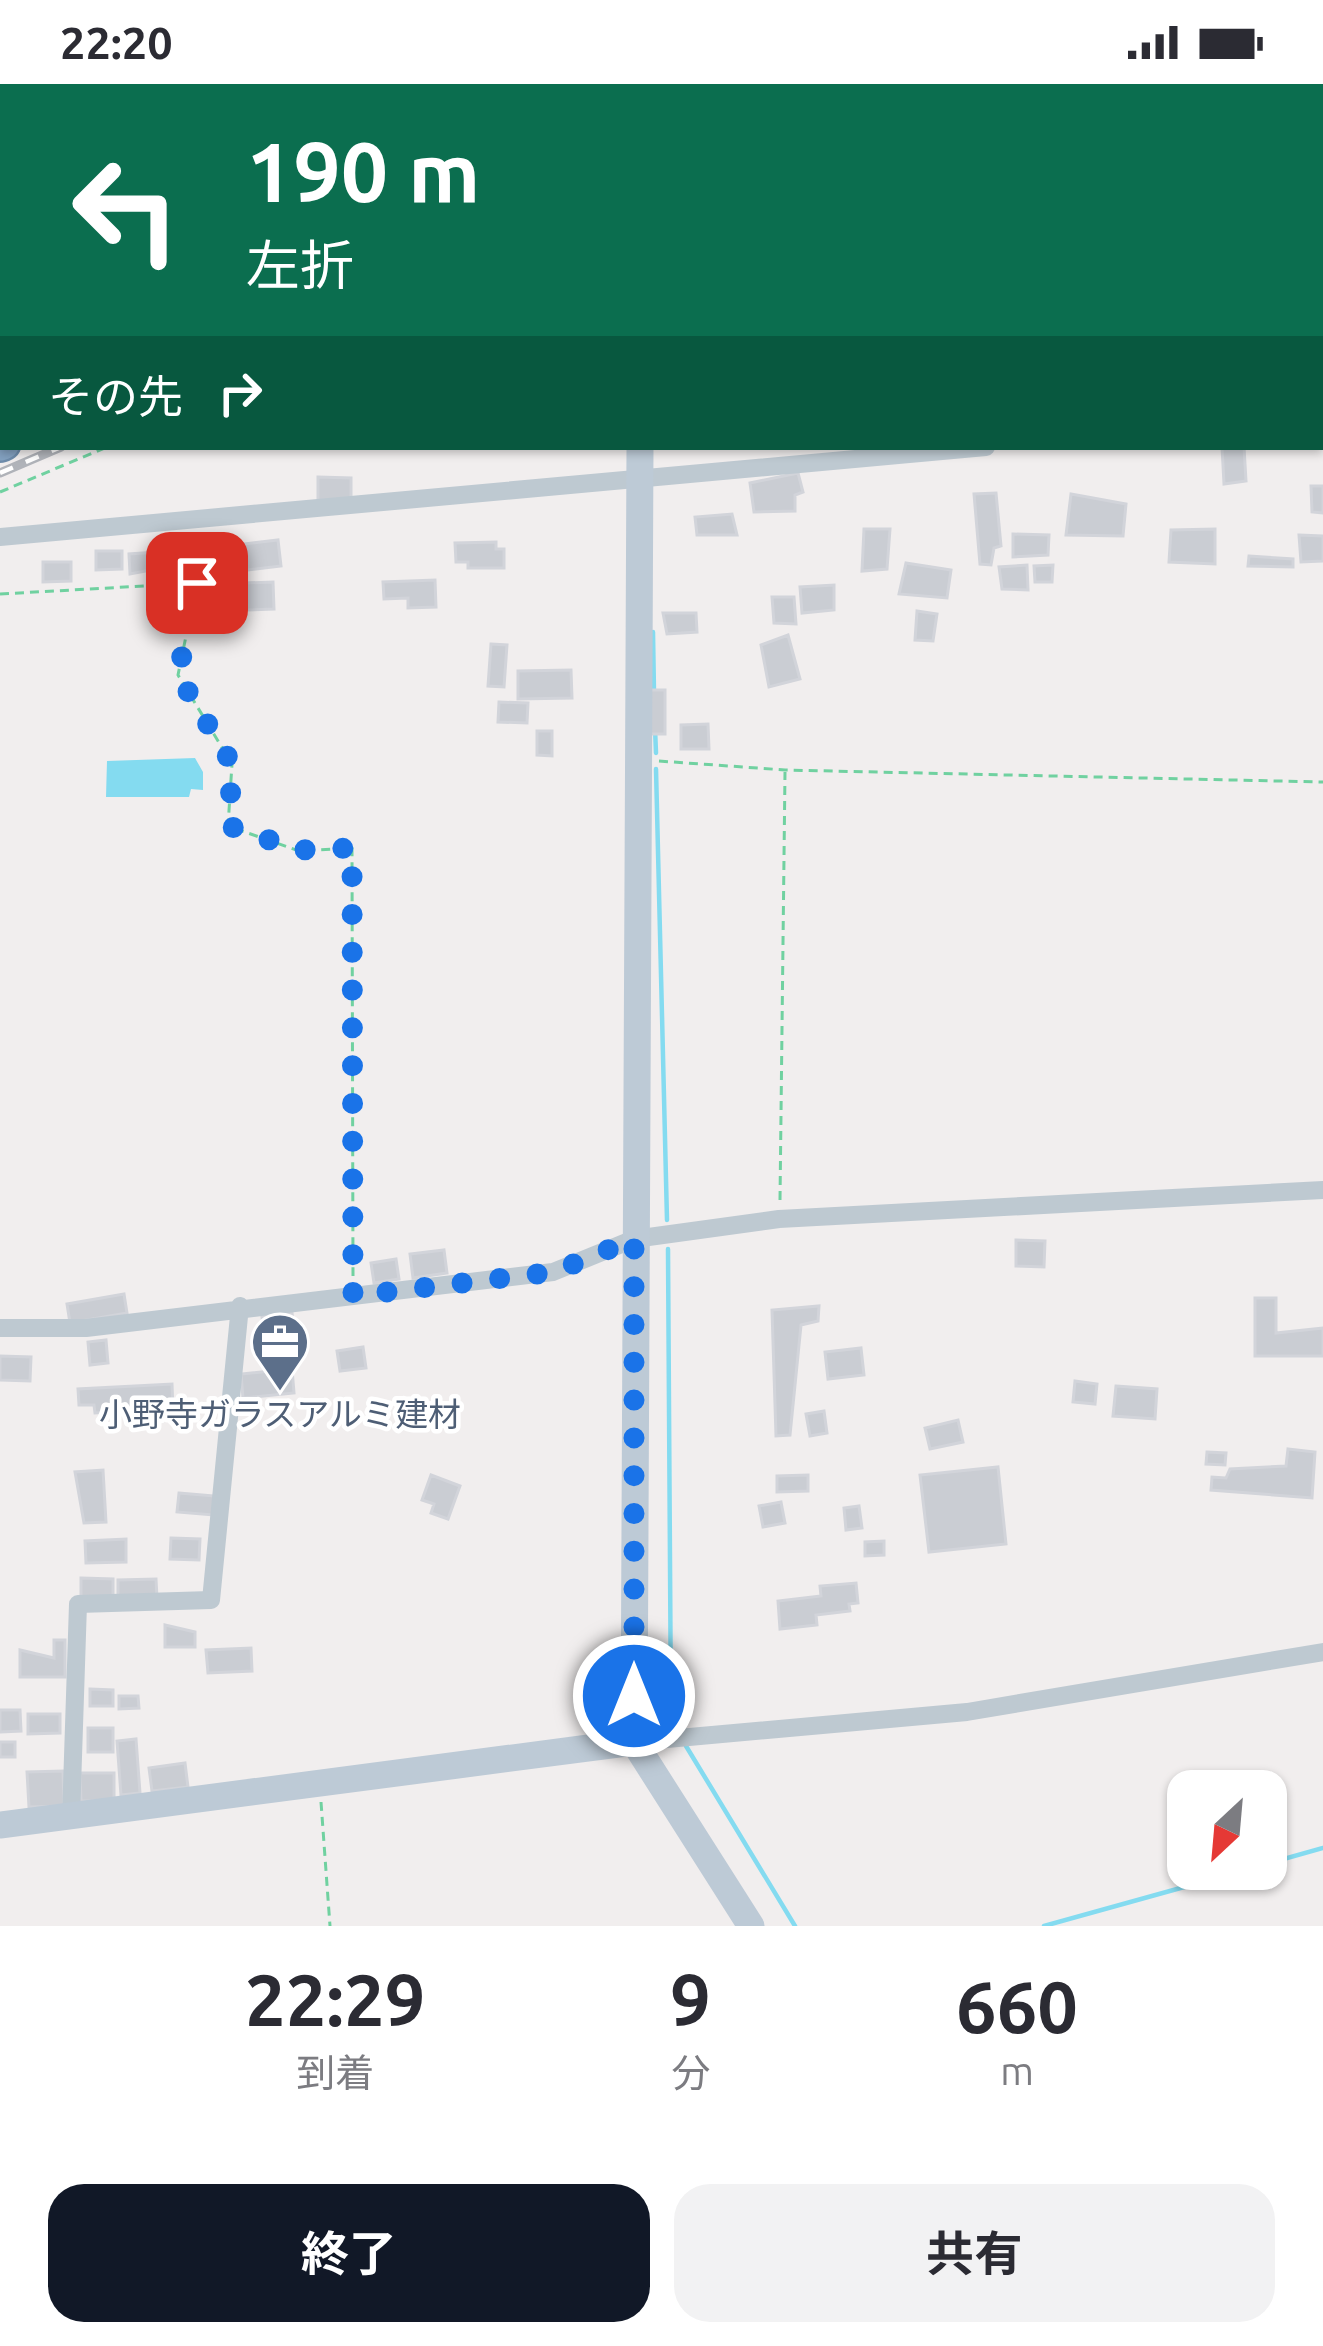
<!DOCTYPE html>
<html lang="ja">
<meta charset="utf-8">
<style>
:root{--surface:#fff;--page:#f2f2f3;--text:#2b2b33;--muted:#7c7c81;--accent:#111827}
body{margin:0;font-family:Ubuntu,"Noto Sans JP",sans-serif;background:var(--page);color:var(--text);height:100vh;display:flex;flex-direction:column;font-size:45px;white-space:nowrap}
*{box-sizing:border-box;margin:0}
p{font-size:39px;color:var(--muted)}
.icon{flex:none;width:66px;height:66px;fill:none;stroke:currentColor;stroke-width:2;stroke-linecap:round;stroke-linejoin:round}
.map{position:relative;height:1842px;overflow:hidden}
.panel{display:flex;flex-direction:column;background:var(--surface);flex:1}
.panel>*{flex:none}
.banner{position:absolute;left:0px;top:0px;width:1323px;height:366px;box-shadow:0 3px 9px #0004;background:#0b6e4f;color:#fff;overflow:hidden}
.needle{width:78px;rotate:206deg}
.controls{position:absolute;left:1167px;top:1686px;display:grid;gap:24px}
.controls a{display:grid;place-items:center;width:120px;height:120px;border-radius:24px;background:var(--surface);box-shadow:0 3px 9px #0004;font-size:60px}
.pin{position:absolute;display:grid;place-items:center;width:102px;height:102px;color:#fff;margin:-51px;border-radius:24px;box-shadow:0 6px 18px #0006}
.me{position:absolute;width:132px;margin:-66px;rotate:0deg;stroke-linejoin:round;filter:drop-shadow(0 0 9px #0008)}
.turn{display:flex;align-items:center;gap:42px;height:252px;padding:0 48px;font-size:54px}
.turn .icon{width:156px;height:156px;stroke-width:2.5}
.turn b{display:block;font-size:84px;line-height:102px}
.then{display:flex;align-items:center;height:114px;padding:0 48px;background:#0003;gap:24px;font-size:45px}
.eta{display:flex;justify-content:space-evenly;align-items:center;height:204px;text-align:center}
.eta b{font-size:72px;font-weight:700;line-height:84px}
.button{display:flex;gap:24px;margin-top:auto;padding:24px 48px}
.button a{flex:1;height:138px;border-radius:36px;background:var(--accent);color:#fff;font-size:48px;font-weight:700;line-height:138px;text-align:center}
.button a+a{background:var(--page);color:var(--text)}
.status{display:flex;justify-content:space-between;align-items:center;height:84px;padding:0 60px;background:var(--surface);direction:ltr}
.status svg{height:33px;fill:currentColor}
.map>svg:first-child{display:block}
.water{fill:#84dbf0}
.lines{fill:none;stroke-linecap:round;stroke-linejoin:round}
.stream{stroke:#84dbf0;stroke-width:4.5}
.building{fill:#cacdd3;stroke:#d2d4da;stroke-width:3}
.highway-casing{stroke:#6e8cab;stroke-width:38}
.path{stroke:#70d1a0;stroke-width:3;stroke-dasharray:9 6;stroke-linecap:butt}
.street{stroke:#bec9d1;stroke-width:18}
.secondary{stroke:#bdcad6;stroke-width:27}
.highway{stroke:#83a1c0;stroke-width:33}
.rail-casing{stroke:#b0b3b9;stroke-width:9}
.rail{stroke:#fff;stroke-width:4.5;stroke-dasharray:14;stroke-linecap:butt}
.route{stroke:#1a73e8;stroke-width:21;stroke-dasharray:0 37.8}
.labels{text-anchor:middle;stroke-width:9;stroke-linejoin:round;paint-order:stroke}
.service-label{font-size:33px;fill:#4e5e75;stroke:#fff}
</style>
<div class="status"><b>22:20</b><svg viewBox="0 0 49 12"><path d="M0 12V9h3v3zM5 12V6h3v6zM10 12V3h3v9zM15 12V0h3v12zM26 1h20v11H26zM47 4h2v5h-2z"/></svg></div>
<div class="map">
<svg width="1323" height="1842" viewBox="0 0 1323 1842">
<rect width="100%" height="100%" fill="#f1eeee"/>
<path class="water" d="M195,674l8,14v18l-12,-1 -2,8h-83l1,-36z"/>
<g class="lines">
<path class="stream" d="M653,548l1,61
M655,644l1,25
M656,685l11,451
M668,1165l3,469 7,13
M686,1662l109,180
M1266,1780l57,-16
M1044,1842l205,-57"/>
</g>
<path class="building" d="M1309,0h14v96l-3,-93z
M1222,363h22l2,34 -22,3z
M798,389l5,19 -8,3v16l-41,1 -4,-29z
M318,393l33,1v23h-33z
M1311,402h12v27l-11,-1z
M996,409l5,53 -7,2 -3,17 -11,-1 -6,-70z
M1071,410l55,10 -3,32 -57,-1z
M732,430l5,21h-40l-2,-18z
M864,445h26l-3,40 -25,2z
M1215,445v35l-46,-2 2,-32z
M1013,450l36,1 -1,20 -35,2z
M1299,451l24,1v25l-22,1z
M278,456l3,26 -34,4 -3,-26z
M496,458v7h8v19h-36v-6h-12l-1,-19z
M96,467h26v18l-26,1z
M171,467l1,15 -42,8 -1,-20z
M1249,472l44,3v8l-45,-1z
M43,478h28v19l-28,1z
M906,479l45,7 -4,28 -48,-4z
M1027,481l1,25 -26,-1 -3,-22z
M1053,481l-1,17h-17l-1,-16z
M435,496l1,27 -28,1v-10l-24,1 -1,-17z
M273,498l1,27 -28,1 -1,-27z
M834,501v25l-32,3 -2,-26z
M772,513h22l2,27 -22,-1z
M917,527l20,3 -4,27 -18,-1z
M663,529h33l1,19 -30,2z
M788,551l12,44 -31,8 -8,-42z
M491,560l16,1 -3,42 -16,-1z
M571,586l1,28 -54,1v-28z
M650,606h15v44h-15z
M499,618l29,1 -1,20 -29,-1z
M708,640l1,25h-28v-24z
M537,647h15v25l-15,-1z
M1016,1156l29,1 -1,26 -28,-1z
M444,1166l3,23 -34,5 -3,-24z
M396,1175l3,20 -25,4 -3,-20z
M124,1210l3,19 -57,10 -3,-19z
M1255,1214h21v35l47,-5v28h-68z
M819,1222l-1,15 -17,4 -11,110 -14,1 -4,-126z
M292,1229l4,32 -30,4 -4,-32z
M106,1256l2,23 -18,2 -2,-23z
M363,1263l3,21 -26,3 -3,-20z
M861,1264l3,27 -36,4 -3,-27z
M0,1272l31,1 -1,24 -30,-1z
M292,1285l2,24 -51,5 -2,-24z
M1075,1297l22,3 -2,20 -22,-2z
M172,1300l1,25 -78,4 -1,-8h-15l-1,-16z
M1116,1302l41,3 -2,30 -42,-3z
M824,1327l3,22 -17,3 -4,-22z
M958,1336l5,22 -33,7 -5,-21z
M1288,1365l27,3 -3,46 -101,-8 1,-13 14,1 4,-9 56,-3z
M1207,1368l19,1 -1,12 -19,-1z
M998,1383l8,77 -77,8 -9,-77z
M103,1386l3,52 -22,1 -9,-51z
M431,1391l29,11 -12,33 -17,-6 3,-9 -12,-4z
M808,1391v16l-31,1v-16z
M179,1409l36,3 -2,19 -36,-3z
M781,1418l4,21 -22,4 -4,-21z
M859,1422l3,22 -16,2 -2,-22z
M171,1454l29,1 -1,21 -29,-1z
M126,1455v23l-40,1 -1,-22z
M884,1457v14l-19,1v-14z
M81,1494l32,1v18h-32z
M156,1495l1,19 -39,1v-19z
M856,1499l2,20 -9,1 1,7 -34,4 1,10 -37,4 -2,-28 43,-5 -1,-10z
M165,1541l30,7v15h-30z
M54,1556h11v37h-45v-27l34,8z
M251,1564l1,23 -44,2 -2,-23z
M90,1605l23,1v16h-23z
M119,1612h19l1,12 -20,1z
M667,1621l3,29 -22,2 -3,-29z
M0,1626h20l1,21 -21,1z
M28,1630h32v19l-32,1z
M88,1644h25v24h-25z
M136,1655l4,54 -19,2 -4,-54z
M0,1658h15v15h-15z
M185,1679l3,24 -36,4 -3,-23z
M63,1687l1,35 -35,1 -2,-35z
M80,1689h34v28h-33z"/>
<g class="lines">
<g class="highway-casing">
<path id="highway" d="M694,3l4,-3
M0,360l3,-1"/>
</g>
<path class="path" d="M0,408l107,-45
M0,510l197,-11 -19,92 54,89 -4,62 71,25 53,-3 1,428
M659,677l126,9 538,12
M780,1116l5,-428
M321,1718l9,124"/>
<path class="street" d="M1320,332l3,-1
M0,453l986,-90
M0,1244h86l467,-56 81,-33 145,-20 544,-29
M634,1658l333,-30 356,-60
M71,1734l7,-214 133,-4 29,-294"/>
<path class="secondary" d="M639,3v-3
M640,363l-6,1295 117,184
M0,1741l634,-83"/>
<use href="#highway" class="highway"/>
<g class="rail-casing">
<path id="rail" d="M920,3l7,-3
M0,389l61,-26"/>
</g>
<use href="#rail" class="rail"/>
</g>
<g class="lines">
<path class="route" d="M197,499l-19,92 54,89 -3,62 70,24 53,-2 1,448 201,-24 80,-33v457"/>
</g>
<defs>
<g id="office-pin" transform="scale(3)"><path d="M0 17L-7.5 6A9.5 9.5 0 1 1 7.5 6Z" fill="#5c6f8a" stroke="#fff"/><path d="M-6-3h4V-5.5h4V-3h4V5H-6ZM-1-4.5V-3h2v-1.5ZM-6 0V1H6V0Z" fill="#fff"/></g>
</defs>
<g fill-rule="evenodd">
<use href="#office-pin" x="280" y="1258"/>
</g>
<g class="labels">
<g class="service-label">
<text x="280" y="1342">小野寺ガラスアルミ建材</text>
</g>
</g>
</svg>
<div class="controls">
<a><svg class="needle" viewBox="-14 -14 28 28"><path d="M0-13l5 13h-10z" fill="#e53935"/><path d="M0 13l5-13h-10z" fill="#7c7c81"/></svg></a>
</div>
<div class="pin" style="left:197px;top:499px;background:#d93025"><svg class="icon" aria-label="arrive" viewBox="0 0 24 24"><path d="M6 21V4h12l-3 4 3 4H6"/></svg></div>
<svg class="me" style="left:634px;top:1612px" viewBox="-20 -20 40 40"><circle r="17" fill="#1a73e8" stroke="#fff" stroke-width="3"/><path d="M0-11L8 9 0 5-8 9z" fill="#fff"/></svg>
<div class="banner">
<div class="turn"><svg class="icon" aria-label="left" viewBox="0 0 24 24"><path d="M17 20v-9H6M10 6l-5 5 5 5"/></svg><div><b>190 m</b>左折</div></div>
<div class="then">その先<svg class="icon" aria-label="right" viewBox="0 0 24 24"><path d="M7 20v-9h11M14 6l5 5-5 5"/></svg></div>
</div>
</div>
<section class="panel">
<div class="eta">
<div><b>22:29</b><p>到着</p></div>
<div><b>9</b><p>分</p></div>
<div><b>660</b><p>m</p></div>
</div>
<div class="button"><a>終了</a><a>共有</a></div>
</section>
